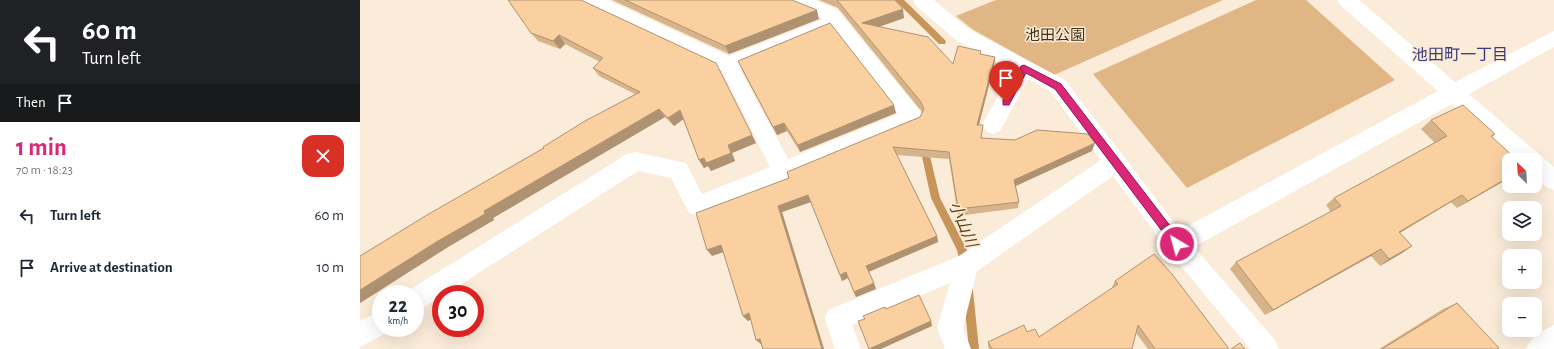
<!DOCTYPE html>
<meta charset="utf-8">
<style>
:root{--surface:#fff;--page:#f2f2f3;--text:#1f2937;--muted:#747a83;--accent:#db2777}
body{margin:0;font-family:"Alegreya Sans","Noto Sans JP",sans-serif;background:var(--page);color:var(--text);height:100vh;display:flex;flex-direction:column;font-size:15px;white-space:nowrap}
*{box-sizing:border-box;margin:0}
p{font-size:13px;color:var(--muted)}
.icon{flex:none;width:22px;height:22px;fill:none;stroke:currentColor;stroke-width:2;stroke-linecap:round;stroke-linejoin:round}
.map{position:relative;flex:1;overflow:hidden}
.drawer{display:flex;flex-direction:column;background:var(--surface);width:360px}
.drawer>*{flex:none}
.banner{background:#202124;color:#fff;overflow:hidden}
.needle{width:26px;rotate:335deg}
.controls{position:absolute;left:1142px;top:153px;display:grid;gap:8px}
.controls a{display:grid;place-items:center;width:40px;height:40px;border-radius:8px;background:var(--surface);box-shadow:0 4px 16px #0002;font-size:20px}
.speed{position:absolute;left:12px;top:285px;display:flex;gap:8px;font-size:20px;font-weight:700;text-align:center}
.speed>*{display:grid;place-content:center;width:52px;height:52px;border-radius:50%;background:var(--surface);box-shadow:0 4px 16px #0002;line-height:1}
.speed small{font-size:10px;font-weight:400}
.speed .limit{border:6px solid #d22;background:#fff;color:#111}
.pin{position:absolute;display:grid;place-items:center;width:34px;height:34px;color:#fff;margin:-41px -17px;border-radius:50% 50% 50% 0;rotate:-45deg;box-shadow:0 0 4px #0007}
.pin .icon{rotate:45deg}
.me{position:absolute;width:44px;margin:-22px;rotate:323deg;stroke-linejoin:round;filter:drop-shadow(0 0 3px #0008)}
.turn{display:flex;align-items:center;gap:14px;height:84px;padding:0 16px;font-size:18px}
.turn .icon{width:52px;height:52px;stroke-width:2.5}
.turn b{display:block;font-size:28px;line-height:34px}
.then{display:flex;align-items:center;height:38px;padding:0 16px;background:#0003;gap:8px;font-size:15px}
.round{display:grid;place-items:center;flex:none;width:42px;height:42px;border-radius:12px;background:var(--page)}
.head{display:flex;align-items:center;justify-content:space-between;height:68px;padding:0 16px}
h1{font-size:24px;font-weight:700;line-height:30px;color:var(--accent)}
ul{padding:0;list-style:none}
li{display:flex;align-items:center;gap:12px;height:52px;padding:0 16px}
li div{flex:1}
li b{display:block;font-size:15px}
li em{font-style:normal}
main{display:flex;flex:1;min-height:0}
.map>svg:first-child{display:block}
.green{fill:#e0b685}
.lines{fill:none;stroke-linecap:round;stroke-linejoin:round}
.stream{fill:#c7955a;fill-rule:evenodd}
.minor{fill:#fff;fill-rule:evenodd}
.wall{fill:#d7b38a}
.shaded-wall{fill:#af9271}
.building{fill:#fad0a1;stroke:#af9271}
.route{fill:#db2777;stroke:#8e194d}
.labels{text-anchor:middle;stroke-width:3;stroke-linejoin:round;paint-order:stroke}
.park-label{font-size:15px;fill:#463015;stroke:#fbebd9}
.neighbourhood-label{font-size:16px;fill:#3b3b77;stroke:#fbebd9}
.water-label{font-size:16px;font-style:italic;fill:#5f3d0e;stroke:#fbebd9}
</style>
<main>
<section class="drawer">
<div class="banner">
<div class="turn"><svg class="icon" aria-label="left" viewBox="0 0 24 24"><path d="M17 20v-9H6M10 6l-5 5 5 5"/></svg><div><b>60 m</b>Turn left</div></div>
<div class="then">Then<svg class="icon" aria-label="arrive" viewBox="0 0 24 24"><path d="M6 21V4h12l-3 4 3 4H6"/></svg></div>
</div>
<div class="head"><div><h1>1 min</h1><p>70 m · 18:23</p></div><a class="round" style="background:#d93025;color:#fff"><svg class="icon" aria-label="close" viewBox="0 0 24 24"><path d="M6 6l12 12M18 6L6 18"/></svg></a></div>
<ul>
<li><svg class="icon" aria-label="left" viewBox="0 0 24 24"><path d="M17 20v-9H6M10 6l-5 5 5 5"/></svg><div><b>Turn left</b></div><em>60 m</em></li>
<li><svg class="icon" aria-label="arrive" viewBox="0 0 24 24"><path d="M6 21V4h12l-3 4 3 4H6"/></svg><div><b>Arrive at destination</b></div><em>10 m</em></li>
</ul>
</section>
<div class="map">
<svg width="1194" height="349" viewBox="0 0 1194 349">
<rect width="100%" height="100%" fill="#fbebd9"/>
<path class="green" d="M636,0h227l-169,75 -82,-46 -16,-13z
M896,0h50l89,80 -208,108 -94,-114z"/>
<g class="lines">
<path class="stream" d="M535,0h9l41,40 1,2 -1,2h-6z
M567,141l3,1 1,3 -2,7 11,46 27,52 2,14 -2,3 -3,2 -3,-2 -4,-17 -26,-52 -10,-46 3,-10z
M608,286l4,2 1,3 6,58h-10l-6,-58 1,-3z"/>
<path class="minor" d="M221,0h27l121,56 94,-37 -33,-14 -2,-5h27l22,9 83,102 3,6 -3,6 -223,93 -8,-3 -18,-35 -33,-7 -192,123h-5v3l-26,15v-18h-10l1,-2 221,-138 8,-2 51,11 16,31 68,-27 -49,-97 -105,-51 -33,-14zM473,30l65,84 -110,45 -48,-90z
M553,0h21l36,30 95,50 115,150 258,-139 -98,-86 -2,-5h21l96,82 99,-51v16l-85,47 85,73v23l-8,-3 -11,-10v-17h-19l-64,-56 -258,143 81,93 4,9h-29l-81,-97 -56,-76 -136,95 -14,57 8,21h-26l-8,-21 13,-45 -98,42 9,24h-26l-10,-30 3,-9 131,-54 142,-96 -50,-68 -23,-13 -28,52 -7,3 -7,-3 -4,-6 30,-54 -56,-31 -41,-35z
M21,310v18h10l-1,3 -30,16v-26z
M1194,325v24h-28c5,-12 16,-18 28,-24z"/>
</g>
<path class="wall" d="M148,0l248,143 -24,10 3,8 -24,10 -3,-5 -4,2 -5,-8 -16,-41 -9,7 -9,-9 -172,101 1,2 -46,27 -88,56v-47l275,-162 -36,-18 -6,-8 7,-6 -35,-18 -5,5 -22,-8 -7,-8z
M252,0h180l27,19 -90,35z
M459,0h76l9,18 -25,9 74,37 28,-10 14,3 -1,8 -15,60 3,13 110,13 -76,35 3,16 -1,6 -60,8 -9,-57 -52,-4 40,81 1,6 -69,30 7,17 -20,8 -8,-19 -6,3 -31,-79 -29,10 42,137h-61l-2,-5 -5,-4 -5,-21 -3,2 -5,-5 -19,-64 -12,4 77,-78 131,-61 2,-5 -84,-104z
M378,61l158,52 -96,39 -13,-21 -10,4 -35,-65z
M1071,120l64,14 -3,3 17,23v18l-52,30 -6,-6 -51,31 12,13 -10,7 -22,13 -9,-10 -106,59 -35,-46 6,-7 95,-50 -5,-7 8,-7 101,-55 -14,-14z
M755,281l114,68h-81l-12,-16 -4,16h-143l-1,-3v-4l39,-10 12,5 74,-49 -1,-1z
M1097,303l40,46h-118l64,-40z"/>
<path class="shaded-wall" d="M543,9l1,9 -40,14 -2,-9z
M457,10l2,9 -90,35 -4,-8z
M199,35l6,9 -5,5 -7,-8z
M635,57l-1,8 -17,67v-7z
M534,105l2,8 -96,39 -2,-7z
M299,109l6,8 -172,101 1,2 -46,27 -88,56v-13l124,-79z
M320,110l5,8 -11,8 -6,-8z
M424,123l3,8 -10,4 -4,-8z
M392,135l4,8 -24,10 3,8 -24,10 -3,-5 -4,2 -5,-8 29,-15z
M735,143l-3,8 -79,36 1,-7z
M1149,177v1l-52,30 11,-7z
M448,195l3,7 -29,10 42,137h-2l-44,-143z
M1102,195l-11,7 -62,37 10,-7z
M577,236l1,6 -70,30 -2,-6z
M361,245l5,6 -14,5 -5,-6z
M1052,246l-10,7 -22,13 9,-7z
M1021,249l-10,7 -106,59 8,-5z
M486,272l2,6 -6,3 -2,-6z
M514,283l2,6 -20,8 -2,-5z
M389,313l5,5 -6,3 -5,-5z
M571,321l1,5 -51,23h-12z
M400,339l4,4 -3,1 -5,-4z"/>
<path class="building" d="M148,0h73l135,63 36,72 -24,10 3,8 -25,10 -2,-5 -5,2 -19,-50 -12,8 -9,-9 -175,102 1,3 -47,27 -78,49v-34l67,-41 117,-67 -1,-1 42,-26 55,-29 -47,-24 10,-10 -44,-23 -6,6 -22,-8z
M265,0h167l25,10 -92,36z
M477,0h58l8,9 -41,14 66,14 25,27 5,-18 23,5 -1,3 15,3 -18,68h6l-2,13 34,2 22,-10 51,4 7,9 -81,37 5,22 -61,7 -9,-57 -56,-5 44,89 -71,30 8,17 -20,9 -8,-20 -6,3 -32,-80 -30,11 44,143h-59l-3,-10 -4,1 -7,-27 -6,3 -22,-71 -14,5 -11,-37 93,-35 -2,-6 133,-55 4,-8 -3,-7z
M470,23l64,82 -96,40 -14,-22 -11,4 -35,-66z
M1103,105l32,29 -4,2 26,24h-8v17l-41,24 -6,-6 -63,37 13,14 -23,13 -8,-10 -108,61 -37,-48 105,-56 -7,-8 113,-62 -16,-16z
M794,254l18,20 57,75h-74l-17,-24 -6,24h-140l-4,-7 36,-17 3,7 8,-3 4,8 79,-53 -3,-3z
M559,295l12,26 -62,28 -11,-28 7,-2 -2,-3 22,-9 1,2z
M1097,303l42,45 -2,1h-115z
M880,343l5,6h-14z"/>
<path class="route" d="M664,65l37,19 120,156 1,4 -1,3h-7l-119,-158 -29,-16 -17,32h-6v-5l18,-34z"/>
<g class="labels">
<g class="park-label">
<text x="695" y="40">池田公園</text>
</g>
<g class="neighbourhood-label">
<text x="1100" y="60">池田町一丁目</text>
</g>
<g class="water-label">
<text transform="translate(604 224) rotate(67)" y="6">小山川</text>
</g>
</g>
</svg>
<div class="controls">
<a><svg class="needle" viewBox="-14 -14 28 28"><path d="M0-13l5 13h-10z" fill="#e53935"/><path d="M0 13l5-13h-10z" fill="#747a83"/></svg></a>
<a><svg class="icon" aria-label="layers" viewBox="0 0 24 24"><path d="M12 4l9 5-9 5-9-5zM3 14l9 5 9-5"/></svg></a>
<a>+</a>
<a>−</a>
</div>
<div class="speed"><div>22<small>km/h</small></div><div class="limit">30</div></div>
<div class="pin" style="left:646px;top:102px;background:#d93025"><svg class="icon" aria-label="arrive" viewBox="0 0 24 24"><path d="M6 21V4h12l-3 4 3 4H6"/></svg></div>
<svg class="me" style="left:817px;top:244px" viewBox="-20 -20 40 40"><circle r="17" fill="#db2777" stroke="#fff" stroke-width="3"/><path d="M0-11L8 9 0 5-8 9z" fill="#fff"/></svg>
</div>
</main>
